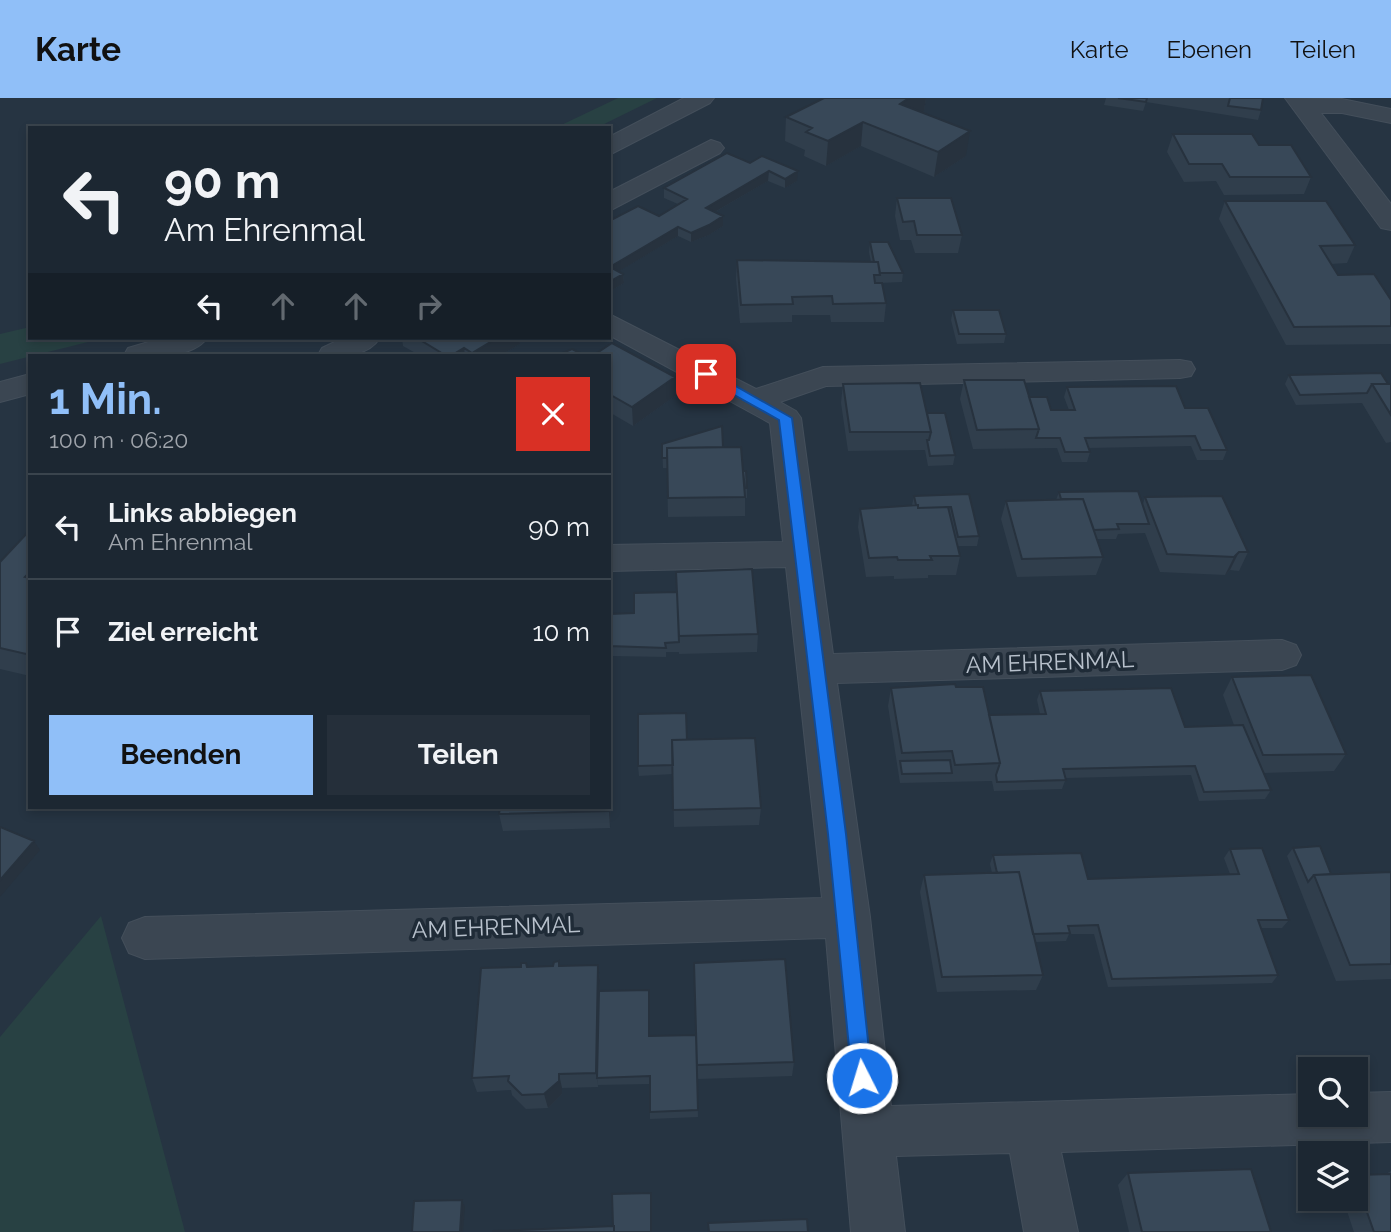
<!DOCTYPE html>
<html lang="de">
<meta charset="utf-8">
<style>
:root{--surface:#1c2732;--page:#252f3a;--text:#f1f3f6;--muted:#a0a5ac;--line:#3a444d;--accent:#90bff8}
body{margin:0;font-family:Raleway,sans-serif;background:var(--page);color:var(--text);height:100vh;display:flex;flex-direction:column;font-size:26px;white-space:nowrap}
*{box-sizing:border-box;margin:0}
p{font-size:23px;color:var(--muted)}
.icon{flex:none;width:38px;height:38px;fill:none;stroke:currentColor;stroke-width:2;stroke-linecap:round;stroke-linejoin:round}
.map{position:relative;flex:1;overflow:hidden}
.details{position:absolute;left:28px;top:256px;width:583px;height:455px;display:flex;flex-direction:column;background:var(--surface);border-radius:0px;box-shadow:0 4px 10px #0003,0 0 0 2px var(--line)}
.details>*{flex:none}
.guide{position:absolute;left:28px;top:28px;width:583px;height:214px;border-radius:0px;box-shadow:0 4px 10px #0003,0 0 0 2px var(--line);background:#1c2732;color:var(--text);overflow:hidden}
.fabs{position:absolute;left:1298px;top:959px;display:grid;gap:14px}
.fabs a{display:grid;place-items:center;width:70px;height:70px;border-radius:0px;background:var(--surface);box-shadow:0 4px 10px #0003,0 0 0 2px var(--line);font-size:35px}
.pin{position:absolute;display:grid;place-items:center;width:60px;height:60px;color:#fff;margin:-30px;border-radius:14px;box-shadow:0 4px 10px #0006}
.me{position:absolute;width:77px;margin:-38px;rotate:355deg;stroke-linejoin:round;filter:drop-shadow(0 0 5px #0008)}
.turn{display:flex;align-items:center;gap:24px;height:147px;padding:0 21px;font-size:32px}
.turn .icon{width:91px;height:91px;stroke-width:2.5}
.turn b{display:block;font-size:49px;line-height:60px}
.lanes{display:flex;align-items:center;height:66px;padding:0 21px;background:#0003;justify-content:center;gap:35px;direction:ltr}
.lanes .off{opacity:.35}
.round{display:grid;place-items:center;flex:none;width:74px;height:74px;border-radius:0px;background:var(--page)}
.headline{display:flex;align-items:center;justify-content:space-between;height:119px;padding:0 21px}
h1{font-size:42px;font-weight:700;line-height:52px;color:var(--accent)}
.action{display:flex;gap:14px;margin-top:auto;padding:14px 21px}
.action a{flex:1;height:80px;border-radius:0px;background:var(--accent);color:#111;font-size:28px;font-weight:700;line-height:80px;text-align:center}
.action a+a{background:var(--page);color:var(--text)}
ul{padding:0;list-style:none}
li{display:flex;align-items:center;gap:21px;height:105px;padding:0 21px;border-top:2px solid var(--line)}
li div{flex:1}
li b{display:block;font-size:26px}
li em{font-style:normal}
header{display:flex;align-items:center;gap:42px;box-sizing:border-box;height:98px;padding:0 35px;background:var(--accent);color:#111}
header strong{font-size:33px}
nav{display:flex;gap:38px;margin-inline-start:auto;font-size:24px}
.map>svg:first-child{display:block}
.green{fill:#284143}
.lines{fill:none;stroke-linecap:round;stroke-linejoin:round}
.minor-casing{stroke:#444f5b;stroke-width:2}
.minor{fill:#3b4652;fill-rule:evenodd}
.wall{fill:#303e4c}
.shaded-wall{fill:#27323e}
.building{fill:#384858;stroke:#27323e;stroke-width:2}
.route{fill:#1a73e8;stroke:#114b97;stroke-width:2}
.labels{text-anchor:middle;stroke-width:7;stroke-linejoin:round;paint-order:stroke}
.street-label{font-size:23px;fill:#b8c1cc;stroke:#1f2b37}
</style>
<header>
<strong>Karte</strong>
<nav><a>Karte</a><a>Ebenen</a><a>Teilen</a></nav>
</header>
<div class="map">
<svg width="1391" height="1134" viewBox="0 0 1391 1134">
<rect width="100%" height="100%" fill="#263442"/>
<path class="green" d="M618,0h39l-61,30h-41z
M30,229v11h74l-104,26v-30z
M101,818l84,316h-185v-195z"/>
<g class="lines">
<g class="minor-casing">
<path id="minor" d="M684,0h30l-4,5 -101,52v-18z
M1285,0l57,1 49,10v14l-49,-10h-21l70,91v26l-10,-2z
M711,42l9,3 4,5 -4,5 -111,58v-19z
M609,216l147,75 67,-22 357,-7 11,2 4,7 -4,7 -11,2 -354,8 -46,16 16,9 5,7 32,236 449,-14 14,5 5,10 -5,10 -14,5 -445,13 33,234 21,189 420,-12v21h45v-22l35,-1v50l-330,10 17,80h-54l-14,-79 -114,3 9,76h-54l-25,-294 -681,21 -16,-6 -7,-15 7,-15 16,-6 677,-19 -36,-331 -177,4v-26l174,-3 -13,-119 -161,-88z
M162,240h45c-15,22 -60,18 -83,17l4,-7z
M343,240h37c-14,21 -40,17 -62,17l4,-7z
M30,276v20l-30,8v-20z"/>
</g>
<use href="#minor" class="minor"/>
</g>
<path class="wall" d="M824,0h102l-2,13 -2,1 44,44 -32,21 -73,-31 -35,20 -22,-10 1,-6 -20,-9 1,-24z
M1106,0h157l-2,12 -3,10 -112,-18 -3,9 -39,-6z
M1173,36l86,11 52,32 -7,17 -80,1 -8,-14 -32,1 -17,-30z
M750,65l47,18 -12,7 -17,-7 -53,31 8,4v10l-14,9 -18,7 -13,-6 -59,35 4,3 1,9 -15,9v-71l50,-5 19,-12 -14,-6v-10z
M897,100l65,37 -4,18h-43l-4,-13h-11l-5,-24z
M1225,103l130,44 -8,18 -16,1 7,11 53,25v44l-105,1 -67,-126z
M870,144l33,31 -1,9 -23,1 7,20 -2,19h-53l-1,-7h-38v7l-52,1 -4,-44 1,-19 134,2 -2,-10z
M953,212l53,24 -2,9 -47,1 -6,-24z
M402,240h117l1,6 -19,11h-82l-16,-9z
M609,257l66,41 -42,30 -24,-14z
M1289,277l102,9v58l-5,1 -24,-40 -66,2 -11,-21z
M964,282l65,17 22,13h18l-5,-13 3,-10 118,21 42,42 -4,10h-26l-6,-14 -102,2 1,4 -3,10h-25l-5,-14 -84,1 -13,-50z
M843,286l84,29 28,42 -2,10 -25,1 -3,-16 -77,1 -7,-48z
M662,346l61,3 20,24 4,17v10h-2v18l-77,1 -1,-49h-4z
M1059,394l84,12 2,-7 103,55 -9,19 -9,-1 -5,5 -65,-3 -15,-39 -27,1 -2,5h-19l6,18 -7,18 -79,2 -16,-58 5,-18 50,-1z
M969,396l10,42 -2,10h-20l3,10 -4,19h-28v3l-34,1v-3l-28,1 -8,-50 2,-18 52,-4 2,-9z
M30,432v146l-30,-7v-107z
M609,516l149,20 -1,18 -78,2v-7v5h-13v5l-54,-1v14l-3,1z
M1232,579l114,77 -12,17 -71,2 8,17 -6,9 -66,2 -8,-26 -125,3 -4,11 -68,2 -2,-10 -92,2 -12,-77 3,-18 65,-1 33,28 51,-1 -3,-14 3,-9 145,36 49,-2 -11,-30z
M687,642l74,68 -2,17 -85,2 -1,-53 -34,2 -1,-10z
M610,644l2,17 -2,69 -107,3 -4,-17z
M1293,750l38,26 60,-2v107l-55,2 -49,-125z
M1230,751l59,71 -7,8h-21l17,47 -6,8 -164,4 -14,-53h-25l-3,7 -31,1 8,33 -7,15 -99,2 -17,-100 4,-17 68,-2 -2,-9 3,-9 95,24 142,-5 -6,-16z
M559,863l1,5 38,-1 2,15v11l50,7v38l144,26 -2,14 -95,3 1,38 -48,2v-35l-52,1v-1v3l-36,1v6l-14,14 -22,1 -14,-14 -1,-5 -34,2 -5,-14 49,-111 5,-4 1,4 26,-1z
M1391,1073v61h-37l-11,-33h13v-24l30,-1z
M1128,1075l143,59h-142l-11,-47z"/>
<path class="shaded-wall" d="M909,0h17l-2,13 -28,17 4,-24z
M863,24l-2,24 -35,20 2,-25z
M970,33l-4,25 -32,21 4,-25z
M769,73l-1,10 -62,36v-9z
M798,73l-1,10 -12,7v-9z
M723,118v10l-14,9 -18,7v-9z
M678,129v9l-67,40 -1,-9z
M623,176l1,9 -15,9v-10z
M497,240h22l1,6 -19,11h-29v-2z
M464,250l1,7h-13z
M675,279v19l-42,30 -1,-19z
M1239,454l-9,18 -5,5 9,-18z
M610,644l2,17 -2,69 -1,-17z
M34,743l6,9 -40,47v-17z
M598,867l2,15 -2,98h-1l1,9 -2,-14z
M559,976l3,14v6l-14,14 -4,-14z
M462,1102l3,7 -2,25h-3z"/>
<path class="building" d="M824,0h85l-9,6 70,27 -32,21 -75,-30 -35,19 -22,-9 6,-4 -26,-11z
M1118,0h29l-1,4z
M1230,0h33l-2,12 -33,-4z
M1173,36h79l7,11h32l20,32h-81l-8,-13h-33z
M727,55l23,10 12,-7 36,15 -13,8 -16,-8 -63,37 17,8 -14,9 -18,8 -13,-6 -68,40 13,7 -14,8v-61l29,-15 21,10 28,-17 -23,-11z
M897,100h54l11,37h-45l-3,-14 -11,1z
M1225,103h101l29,44 -35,1 18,29 36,-1 17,26v26l-97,1z
M870,144h18l15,31h-23l-2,-11h-4z
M737,162l141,2 2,13h-6l1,8h7l4,20 -53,1 -1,-8 -40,1 1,7 -52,1z
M953,212h46l7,24h-47z
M417,240h80l-25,15 -8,-5 -12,7h-7z
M612,245l63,34 -43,30 -23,-13v-39h-15z
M572,251l12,6h-26z
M1381,275l7,11h-16l-5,9 -67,2 -11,-20z
M964,282h60l15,49 -62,1z
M920,285l11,49h-81l-7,-48z
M1372,286h19v31z
M1176,288l9,22h23l19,42h-26l-6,-14 -110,2 5,14h-25l-5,-14h-24l3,-9 -10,-32h18l4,13h24l-8,-23z
M927,315h18l10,42 -25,1 -3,-16h2l2,-8z
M722,328l1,21 -56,1v10h-5v-14z
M741,349l4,50 -77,1 -1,-50z
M743,373h3l1,17h-2z
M1138,393l11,33h-32l2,5 -25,1 -11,-31h-22l-2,-7z
M969,396l10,42 -21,1 -7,-30 -33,1v-3h-2l-2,-9z
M1222,398l26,56h-9l-5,5 -67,-3 -22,-57z
M1083,401l20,58 -81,2 -16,-58z
M918,407v3l30,-1 12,49h-30l2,4h-34l-1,-3 -28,1 -9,-49z
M30,432v42l-5,5 5,1v72l-4,4 -26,-6v-86z
M752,471l6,65 -79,2 -3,-64z
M677,494l2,50 -14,1 1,5 -57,-2v-32l25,-1v-20z
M609,549h2v14h-2z
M1311,577l35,79 -83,1 -31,-78z
M955,586l1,3h27l17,76 -45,2 -3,-14 -50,2 -11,-65z
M1171,590l14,39 58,-2 28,65 -67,2 -9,-26 -132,3 3,11 -69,2 -1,-7 4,-12 -11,-48 57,-1 -6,-23z
M686,615l1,27h-15l1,25 -35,1v-52z
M755,640l6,70 -88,2 -1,-70z
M609,644h1l-1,53z
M950,662l2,13 -50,1 -2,-13z
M500,709h109v4l-110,3z
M0,729l34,14 -34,39z
M1320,748l11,28 -17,1 -6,7 -15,-34z
M1262,750l27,72h-31l20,55 -166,4 -14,-54 -30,1 2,7 -37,1 -14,-62 -22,1 -4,-18 88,-2 7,26 151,-5 -9,-25z
M1019,774l24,103 -101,2 -18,-102z
M1391,774v92l-41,1 -36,-90z
M785,861l9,103 -97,3 -3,-102z
M559,863v5l39,-1 -2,108 -37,1v7l-15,13 -22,1 -14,-14 1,-5 -37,2 9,-110 40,-1v-4h5l1,4 26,-1 1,-4z
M649,892v46l47,-1 2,75 -48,2v-36l-53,2 2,-87z
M1251,1071l20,63h-129l-14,-59z
M1391,1076v58h-17l-18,-51v-6z
M651,1095v39h-37v-6h-1l-1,-32z
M462,1102l-2,32h-48l2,-31z
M807,1121l1,13h-99l-1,-9z
M614,1128v6h-121v-1z"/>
<path class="route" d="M702,274h9l81,46 54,416 26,244 -3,7 -7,3 -8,-3 -2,-7 -24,-244 -49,-414 -77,-43z"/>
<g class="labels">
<g class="street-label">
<text transform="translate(1050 564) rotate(-2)" y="8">AM EHRENMAL</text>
<text transform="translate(496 829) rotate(-2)" y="8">AM EHRENMAL</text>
</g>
</g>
</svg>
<div class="fabs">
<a><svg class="icon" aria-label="search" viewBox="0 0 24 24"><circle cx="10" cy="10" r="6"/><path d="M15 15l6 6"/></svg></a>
<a><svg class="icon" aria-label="layers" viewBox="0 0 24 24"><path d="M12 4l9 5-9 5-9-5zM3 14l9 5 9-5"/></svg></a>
</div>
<div class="pin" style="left:706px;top:276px;background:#d93025"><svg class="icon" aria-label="arrive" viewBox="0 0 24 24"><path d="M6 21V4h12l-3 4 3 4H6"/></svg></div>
<svg class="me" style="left:862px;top:980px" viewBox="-20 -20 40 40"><circle r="17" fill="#1a73e8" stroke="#fff" stroke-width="3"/><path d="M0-11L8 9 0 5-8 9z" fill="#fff"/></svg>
<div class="guide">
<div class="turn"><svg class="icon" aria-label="left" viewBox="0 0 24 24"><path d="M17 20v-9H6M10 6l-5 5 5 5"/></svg><div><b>90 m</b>Am Ehrenmal</div></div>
<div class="lanes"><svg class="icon" aria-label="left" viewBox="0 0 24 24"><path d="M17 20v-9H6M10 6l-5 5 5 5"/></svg><svg class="icon off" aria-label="ahead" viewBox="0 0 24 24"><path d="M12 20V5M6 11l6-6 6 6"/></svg><svg class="icon off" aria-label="ahead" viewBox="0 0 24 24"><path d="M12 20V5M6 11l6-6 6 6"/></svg><svg class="icon off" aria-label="right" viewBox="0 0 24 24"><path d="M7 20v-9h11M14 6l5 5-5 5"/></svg></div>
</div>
<section class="details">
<div class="headline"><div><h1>1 Min.</h1><p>100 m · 06:20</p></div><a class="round" style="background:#d93025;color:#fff"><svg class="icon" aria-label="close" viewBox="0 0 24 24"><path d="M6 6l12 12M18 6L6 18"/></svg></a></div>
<ul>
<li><svg class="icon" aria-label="left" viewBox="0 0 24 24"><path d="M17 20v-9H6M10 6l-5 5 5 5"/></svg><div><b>Links abbiegen</b><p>Am Ehrenmal</p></div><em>90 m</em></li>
<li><svg class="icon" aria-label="arrive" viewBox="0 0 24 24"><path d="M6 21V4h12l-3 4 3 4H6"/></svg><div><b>Ziel erreicht</b></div><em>10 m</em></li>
</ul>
<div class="action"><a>Beenden</a><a>Teilen</a></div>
</section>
</div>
